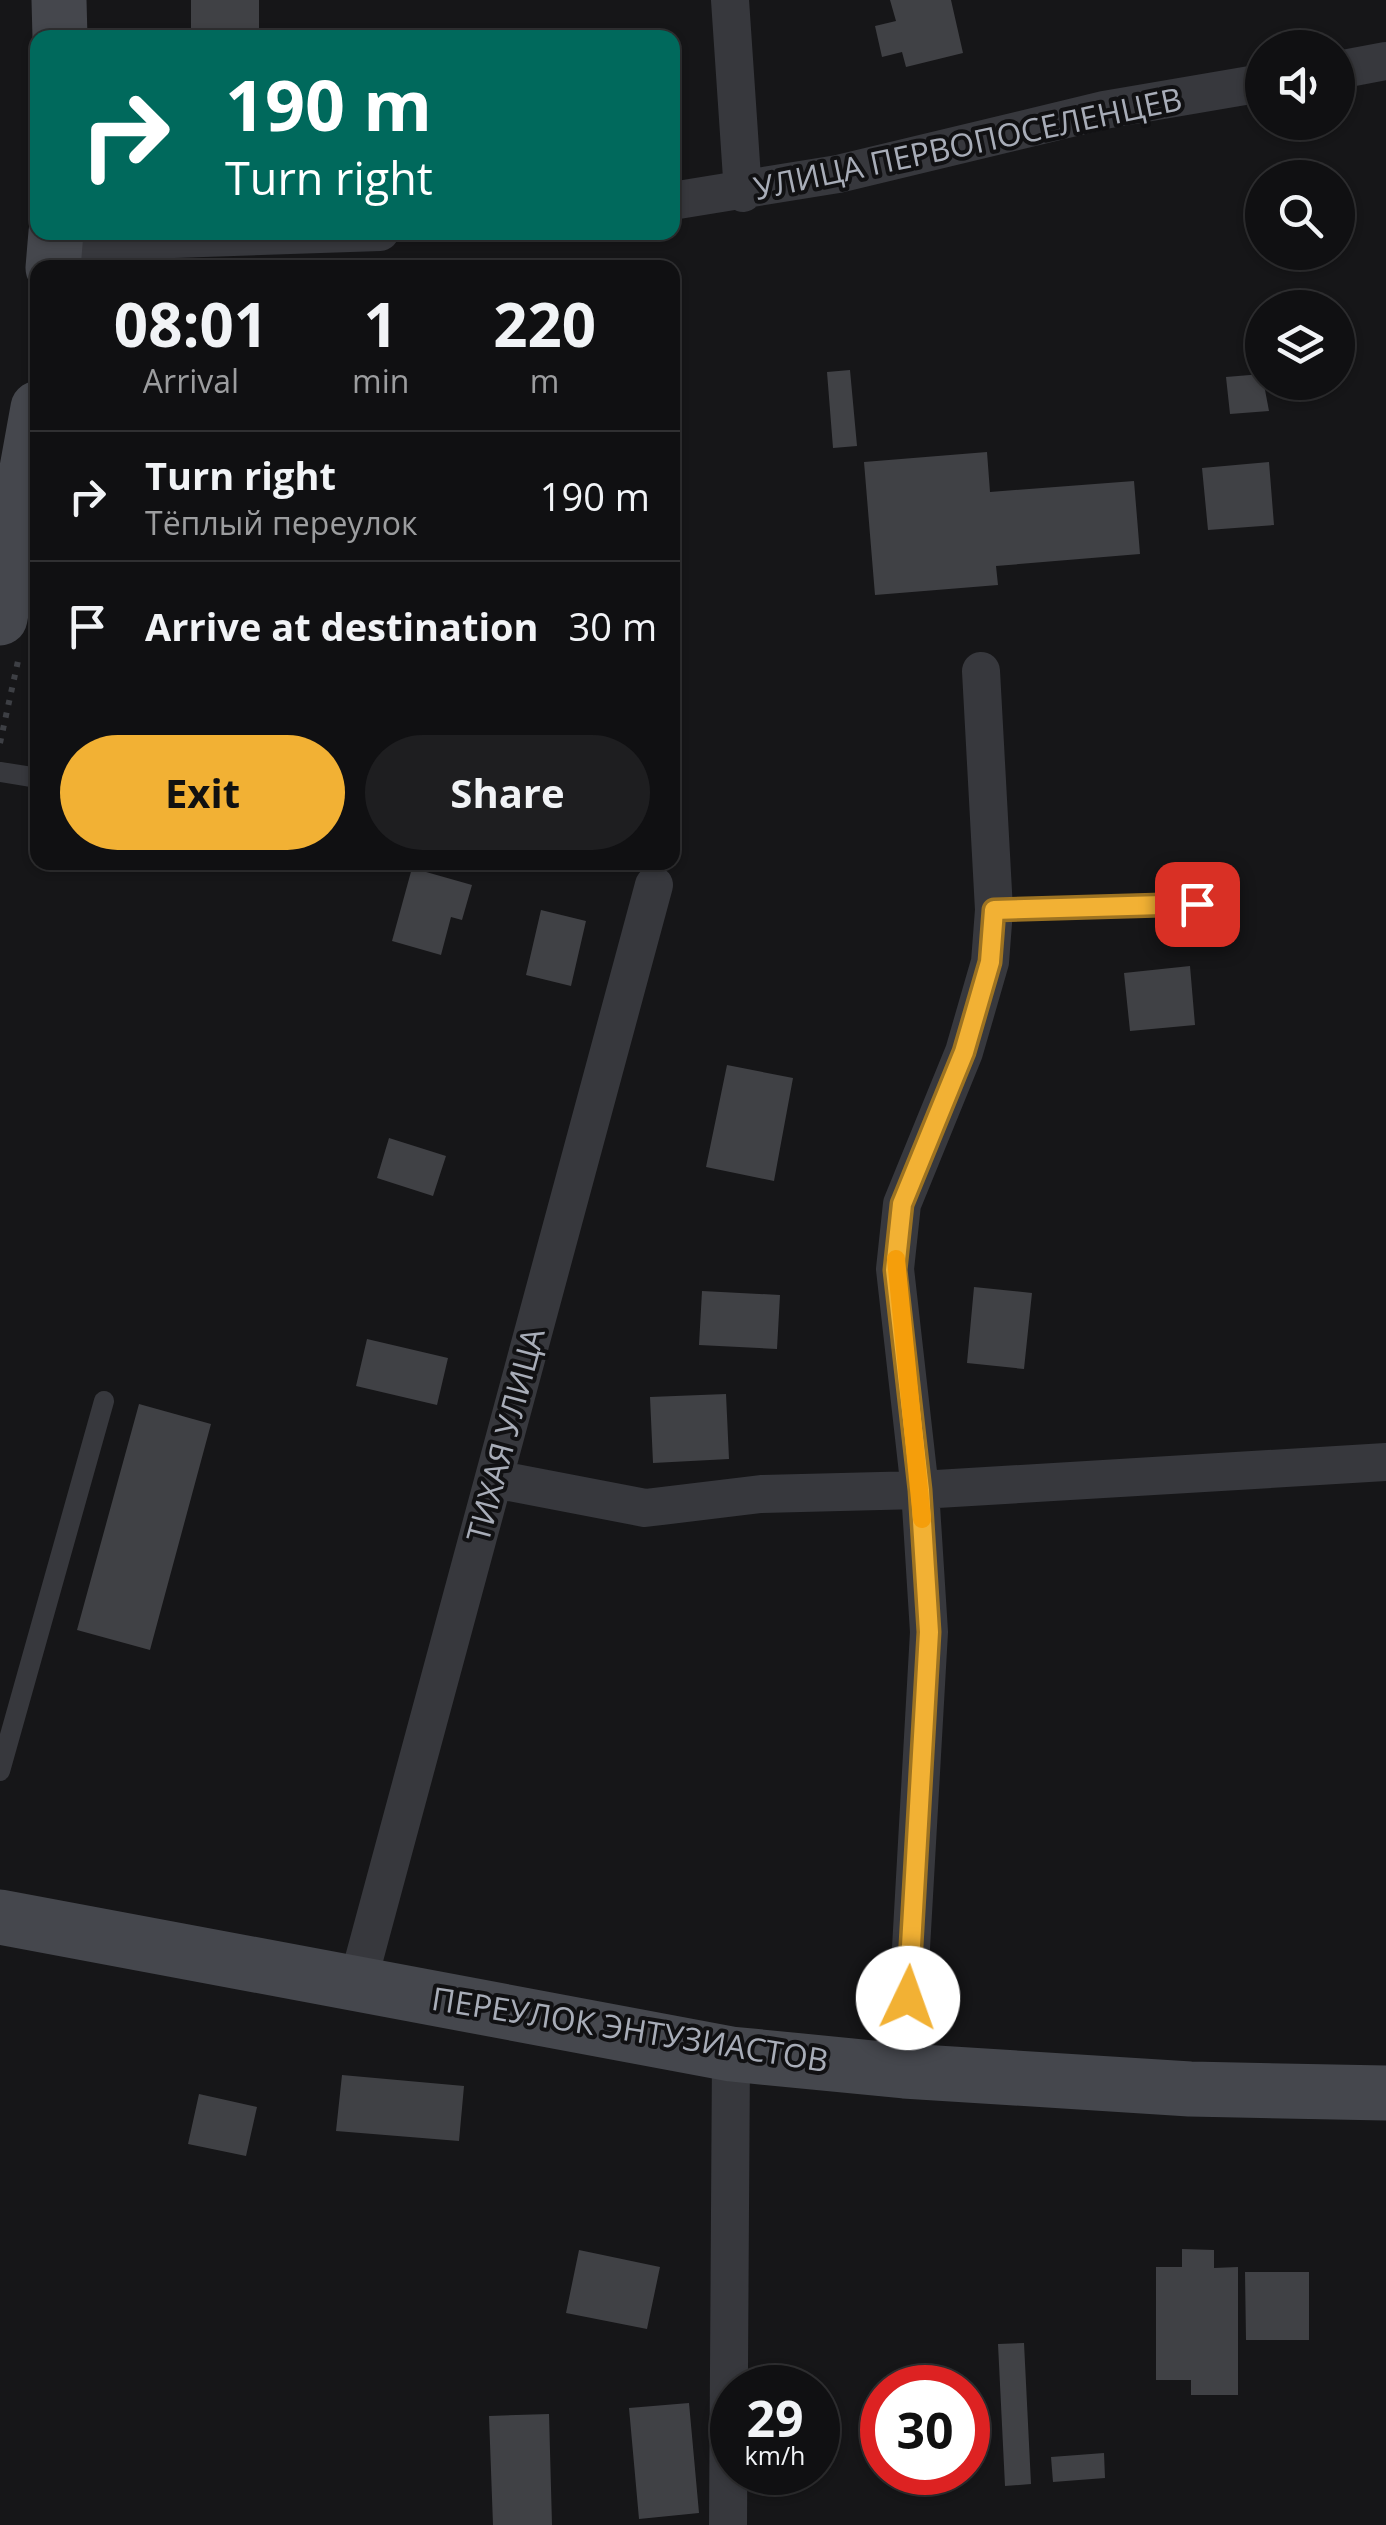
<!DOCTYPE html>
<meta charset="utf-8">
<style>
:root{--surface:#101012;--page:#1e1e20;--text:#f1f3f6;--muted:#9c9d9f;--line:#303032;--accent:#f2b134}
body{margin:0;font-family:"Open Sans",sans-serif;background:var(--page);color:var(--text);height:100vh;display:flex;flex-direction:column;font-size:38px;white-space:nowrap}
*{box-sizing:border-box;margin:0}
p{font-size:32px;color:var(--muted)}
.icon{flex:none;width:55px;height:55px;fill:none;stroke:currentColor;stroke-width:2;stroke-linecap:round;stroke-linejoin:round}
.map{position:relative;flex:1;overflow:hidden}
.sheet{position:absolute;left:30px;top:260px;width:650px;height:610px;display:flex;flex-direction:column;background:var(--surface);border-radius:20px;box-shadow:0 2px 8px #0004,0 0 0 2px var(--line)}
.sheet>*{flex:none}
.hud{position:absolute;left:30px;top:30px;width:650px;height:210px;border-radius:20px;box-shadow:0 2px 8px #0004,0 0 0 2px var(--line);background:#00695c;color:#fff;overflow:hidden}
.fabs{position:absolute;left:1245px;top:30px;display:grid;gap:20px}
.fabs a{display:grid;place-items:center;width:110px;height:110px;border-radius:50%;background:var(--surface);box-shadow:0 2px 8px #0004,0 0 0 2px var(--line);font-size:50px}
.speed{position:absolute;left:710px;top:2365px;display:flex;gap:20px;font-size:50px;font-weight:700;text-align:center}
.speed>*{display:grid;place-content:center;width:130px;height:130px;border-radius:50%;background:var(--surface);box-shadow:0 2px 8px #0004,0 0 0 2px var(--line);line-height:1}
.speed small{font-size:25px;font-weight:400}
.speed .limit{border:15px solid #d22;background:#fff;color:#111}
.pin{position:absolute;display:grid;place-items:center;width:85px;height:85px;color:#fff;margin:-42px;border-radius:20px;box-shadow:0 5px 15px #0006}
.me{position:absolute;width:110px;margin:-55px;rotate:3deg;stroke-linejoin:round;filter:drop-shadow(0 0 8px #0008)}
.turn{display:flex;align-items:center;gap:35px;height:210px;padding:0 30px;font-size:45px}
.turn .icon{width:130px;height:130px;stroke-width:2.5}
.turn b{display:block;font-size:70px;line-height:85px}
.eta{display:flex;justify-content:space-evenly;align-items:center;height:170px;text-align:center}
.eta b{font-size:60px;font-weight:700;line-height:70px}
.cta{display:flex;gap:20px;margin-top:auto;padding:20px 30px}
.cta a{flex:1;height:115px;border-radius:60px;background:var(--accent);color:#111;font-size:40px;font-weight:700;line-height:115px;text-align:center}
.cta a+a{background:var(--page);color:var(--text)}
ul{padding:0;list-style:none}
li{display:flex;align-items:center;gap:30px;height:130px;padding:0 30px;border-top:2px solid var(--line)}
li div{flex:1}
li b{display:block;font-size:38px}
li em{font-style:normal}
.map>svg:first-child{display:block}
.building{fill:#404145}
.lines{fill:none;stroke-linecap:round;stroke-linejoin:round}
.path{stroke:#3d3f44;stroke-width:6;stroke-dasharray:5 8;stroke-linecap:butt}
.lane{stroke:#37383d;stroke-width:20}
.street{stroke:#37383d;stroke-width:38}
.secondary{stroke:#45474d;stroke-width:55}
.route-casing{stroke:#9d7322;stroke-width:25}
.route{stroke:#f2b134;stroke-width:18}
.slow{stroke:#f59e0b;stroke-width:18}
.labels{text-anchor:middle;stroke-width:8;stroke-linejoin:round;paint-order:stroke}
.street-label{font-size:32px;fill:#a8adb8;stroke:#111113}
</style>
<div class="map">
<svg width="1386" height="2525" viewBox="0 0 1386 2525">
<rect width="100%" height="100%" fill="#161618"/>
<path class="building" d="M191,0h68v38h-68z
M890,0h61l12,53 -57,14 -4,-15 -20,5 -7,-31 21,-5z
M850,370l7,76 -24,2 -6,-76z
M1262,374l7,37 -39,3 -4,-37z
M987,452l3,40 144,-11 6,73 -144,12 2,19 -123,10 -11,-133z
M1269,462l5,63 -66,5 -6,-62z
M412,868l60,17 -10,35 -11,-3 -10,38 -49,-14z
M541,910l45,11 -15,65 -45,-11z
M1190,966l5,59 -65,6 -6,-58z
M727,1065l66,13 -19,103 -68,-14z
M389,1138l57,18 -13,40 -56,-18z
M974,1287l58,6 -8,76 -57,-6z
M702,1291l78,4 -3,54 -78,-4z
M367,1339l81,19 -11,47 -81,-19z
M726,1394l3,65 -76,4 -3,-66z
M139,1404l72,20 -61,226 -73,-20z
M342,2075l122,11 -5,55 -123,-10z
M199,2094l58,13 -11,49 -58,-12z
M1182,2249l32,1v18l24,-1v128h-47v-15h-35v-113h26z
M579,2250l81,17 -13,62 -81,-16z
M1245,2272h64v68h-63z
M1024,2343l7,141 -26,2 -7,-142z
M689,2403l10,110 -60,6 -10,-111z
M549,2414l3,111h-59l-4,-109z
M1104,2453l1,25 -52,4 -2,-25z"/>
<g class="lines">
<path class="path" d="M0,743l18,-82"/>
<path class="lane" d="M0,772l38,6
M994,910l203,-5
M0,1771l104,-370"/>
<path class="street" d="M730,0l13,193
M1338,70l48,-9
M672,201l166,-27 266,-64 158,-27
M56,243l324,-11
M494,1479l151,29 116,-14 159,-4 466,-28
M357,1985l297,-1100
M904,2071l25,-439 -9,-142 -25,-221 7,-65 62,-152 26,-90 4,-52 -13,-239
M728,2525l3,-471"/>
<path class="secondary" d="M59,0l1,38
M53,268l3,-36
M0,618l38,-210
M0,1917l731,137 173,17 286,18 196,4"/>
</g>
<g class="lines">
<g class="route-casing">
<path id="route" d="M908,1998l21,-366 -9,-142 -25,-220 7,-66 62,-152 26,-90 4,-52 203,-6"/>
</g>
<use href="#route" class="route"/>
<path class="slow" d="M896,1259l26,260"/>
</g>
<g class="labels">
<g class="street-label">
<text transform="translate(968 144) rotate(-12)" y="11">УЛИЦА ПЕРВОПОСЕЛЕНЦЕВ</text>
<text transform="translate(506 1435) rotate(-75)" y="11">ТИХАЯ УЛИЦА</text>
<text transform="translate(630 2030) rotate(9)" y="11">ПЕРЕУЛОК ЭНТУЗИАСТОВ</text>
</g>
</g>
</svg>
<div class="fabs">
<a><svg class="icon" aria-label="sound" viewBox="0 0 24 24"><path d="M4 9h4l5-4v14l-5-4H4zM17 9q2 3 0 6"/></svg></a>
<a><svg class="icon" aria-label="search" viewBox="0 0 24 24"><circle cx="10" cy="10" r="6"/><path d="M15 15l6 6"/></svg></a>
<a><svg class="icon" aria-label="layers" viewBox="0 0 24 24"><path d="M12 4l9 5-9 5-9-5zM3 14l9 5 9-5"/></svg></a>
</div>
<div class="speed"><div>29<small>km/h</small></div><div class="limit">30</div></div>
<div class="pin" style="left:1197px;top:904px;background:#d93025"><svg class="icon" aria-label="arrive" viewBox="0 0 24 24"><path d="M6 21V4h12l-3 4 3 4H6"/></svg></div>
<svg class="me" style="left:908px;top:1998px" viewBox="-20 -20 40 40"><circle r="19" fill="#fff"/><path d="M0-13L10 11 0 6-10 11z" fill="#f2b134"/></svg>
<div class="hud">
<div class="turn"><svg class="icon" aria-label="right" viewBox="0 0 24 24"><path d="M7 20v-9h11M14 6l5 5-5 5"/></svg><div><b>190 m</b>Turn right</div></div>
</div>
<section class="sheet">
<div class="eta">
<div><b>08:01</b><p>Arrival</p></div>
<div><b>1</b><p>min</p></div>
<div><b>220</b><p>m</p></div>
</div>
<ul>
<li><svg class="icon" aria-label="right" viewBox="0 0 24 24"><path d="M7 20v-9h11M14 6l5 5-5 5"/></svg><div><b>Turn right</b><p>Тёплый переулок</p></div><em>190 m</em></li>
<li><svg class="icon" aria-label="arrive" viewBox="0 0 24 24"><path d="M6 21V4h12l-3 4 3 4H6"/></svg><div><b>Arrive at destination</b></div><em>30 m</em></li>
</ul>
<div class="cta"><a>Exit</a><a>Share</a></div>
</section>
</div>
